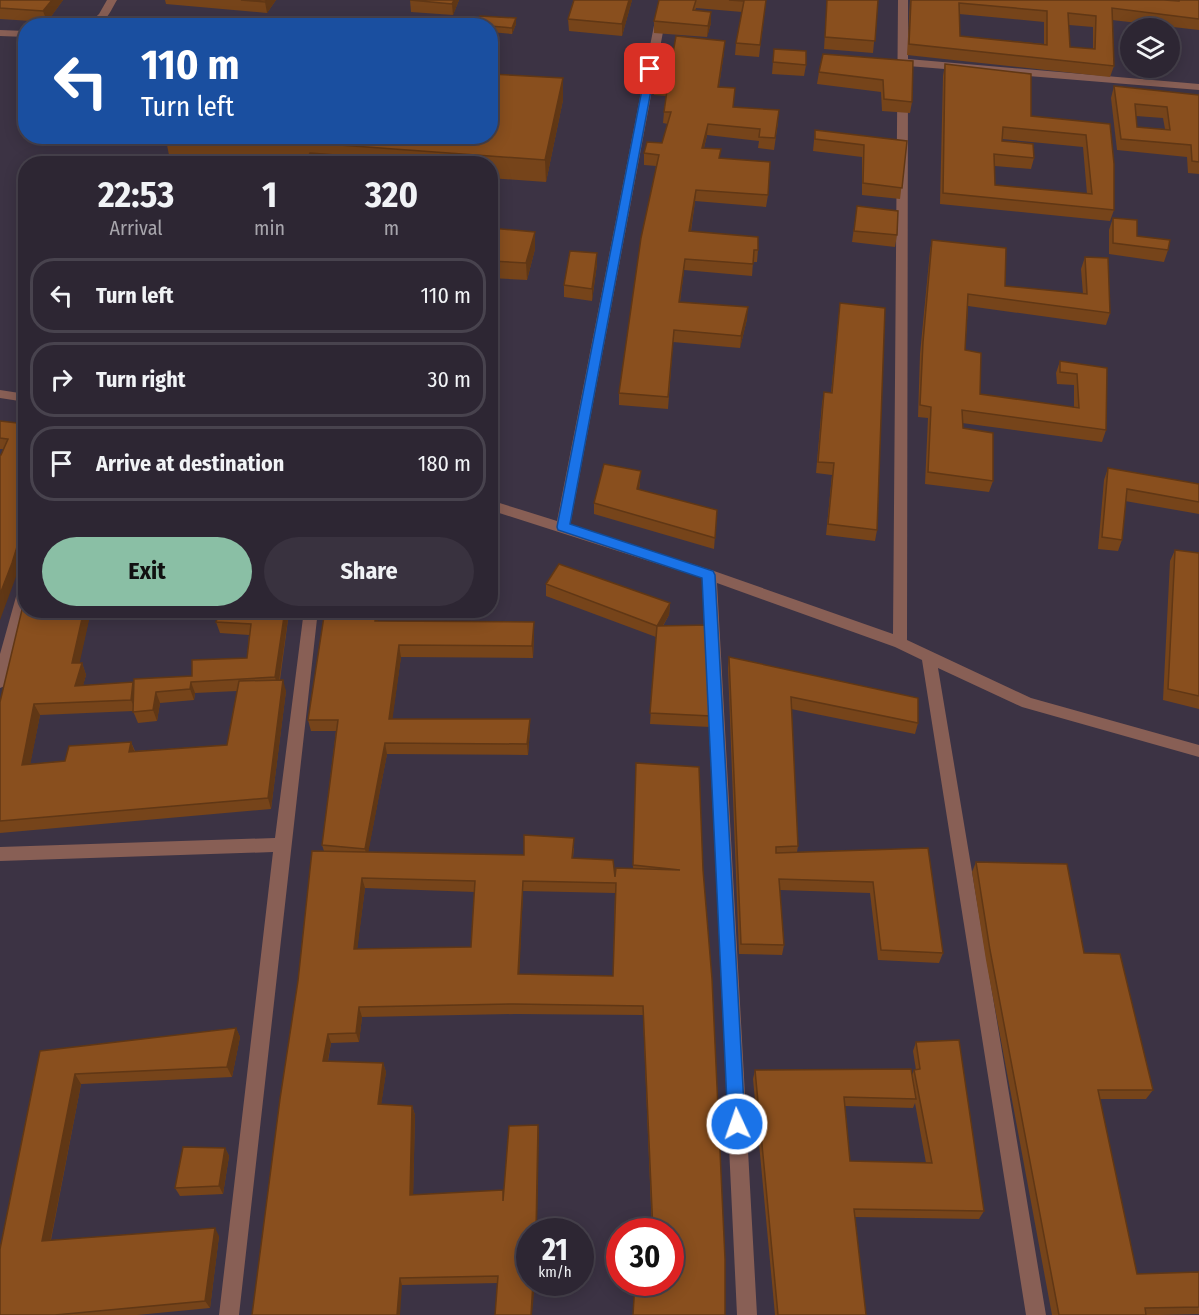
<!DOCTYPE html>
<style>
:root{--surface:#2d2633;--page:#39323f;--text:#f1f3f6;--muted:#a7a5ac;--line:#48434e;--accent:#8abfa5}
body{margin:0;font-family:"Fira Sans Condensed",sans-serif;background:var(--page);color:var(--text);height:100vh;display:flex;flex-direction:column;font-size:22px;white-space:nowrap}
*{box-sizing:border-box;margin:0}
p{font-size:20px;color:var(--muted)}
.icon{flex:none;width:33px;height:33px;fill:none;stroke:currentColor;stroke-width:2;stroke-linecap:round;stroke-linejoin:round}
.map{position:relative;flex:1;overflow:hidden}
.drawer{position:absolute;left:18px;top:156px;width:480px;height:462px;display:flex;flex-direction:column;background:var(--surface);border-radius:24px;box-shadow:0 3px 15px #0003,0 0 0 2px var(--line)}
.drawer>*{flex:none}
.top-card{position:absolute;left:18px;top:18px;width:480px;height:126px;border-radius:24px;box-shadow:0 3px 15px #0003,0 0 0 2px var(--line);background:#1a4fa0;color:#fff;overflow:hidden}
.controls{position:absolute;left:1120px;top:18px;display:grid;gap:12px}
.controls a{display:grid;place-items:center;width:60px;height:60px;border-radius:50%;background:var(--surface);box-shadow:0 3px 15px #0003,0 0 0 2px var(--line);font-size:30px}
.speed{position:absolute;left:516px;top:1218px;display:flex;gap:12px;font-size:30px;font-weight:700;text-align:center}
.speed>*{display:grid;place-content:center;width:78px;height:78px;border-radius:50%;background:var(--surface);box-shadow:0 3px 15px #0003,0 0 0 2px var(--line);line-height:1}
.speed small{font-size:15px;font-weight:400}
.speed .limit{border:9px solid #d22;background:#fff;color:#111}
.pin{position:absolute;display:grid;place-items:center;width:51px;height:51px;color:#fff;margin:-26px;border-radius:12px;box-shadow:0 3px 9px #0006}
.me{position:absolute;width:66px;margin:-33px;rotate:357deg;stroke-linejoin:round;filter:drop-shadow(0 0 4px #0008)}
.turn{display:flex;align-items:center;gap:21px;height:126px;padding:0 24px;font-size:27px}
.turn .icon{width:78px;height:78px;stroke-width:2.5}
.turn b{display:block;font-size:42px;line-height:51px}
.eta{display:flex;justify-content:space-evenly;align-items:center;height:102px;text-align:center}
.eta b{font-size:36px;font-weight:700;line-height:42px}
.action{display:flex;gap:12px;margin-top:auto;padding:12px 24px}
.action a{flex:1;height:69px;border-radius:36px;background:var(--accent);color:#111;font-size:24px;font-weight:700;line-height:69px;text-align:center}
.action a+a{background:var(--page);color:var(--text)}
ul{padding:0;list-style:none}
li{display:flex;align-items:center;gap:18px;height:75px;margin:0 12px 9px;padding:0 12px;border:3px solid var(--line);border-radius:24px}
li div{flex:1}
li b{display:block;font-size:22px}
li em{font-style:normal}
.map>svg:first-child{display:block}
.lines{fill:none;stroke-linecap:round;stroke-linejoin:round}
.minor{fill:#885f55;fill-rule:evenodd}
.wall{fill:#76441a;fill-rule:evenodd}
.shaded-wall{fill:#603715}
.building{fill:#894f1e;stroke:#603715;stroke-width:1.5;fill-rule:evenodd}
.route{fill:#1a73e8;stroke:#114b97;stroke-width:1.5}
</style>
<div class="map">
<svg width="1199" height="1315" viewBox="0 0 1199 1315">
<rect width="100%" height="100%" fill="#3c3344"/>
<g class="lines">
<path class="minor" d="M107,0h10c-9,15 -11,26 -31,26l13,-12z
M659,0h10l-99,526 144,45 179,63 5,-634h10v59l291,25v6l-291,-24 -1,574 124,58 168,47v12l-177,-50 -84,-39 108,647h-20l-104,-655 -27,-13 -178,-64 40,732h-20l-35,-737 -212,-68v-10l67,21z
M0,30l26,1v6l-26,-1z
M0,390l26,4v8l-26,-4z
M26,581l1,29 -19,72 -3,4 -5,2v-34l19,-68z
M304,610h14l-79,705h-20l54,-463 -273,9v-14l275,-9z"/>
</g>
<path class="wall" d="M0,0h63l-16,22 -47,-3z
M165,0h111l-9,13 -101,-9z
M410,0h49l-6,15 -42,-3z
M632,0l-10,36 -53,-5 -1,-12z
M659,0h107l-7,57 -24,-2 1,-12 6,-31 -46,-4 -1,3 16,1v11l-4,14 -53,-4v-12z
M827,0h51l-5,53 -49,-4z
M910,0l264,1v-1h25v30l-87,-10 2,46 -4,11 -203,-22zM959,14l85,8v22l-84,-8zM1069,25l24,2v22l-23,-2z
M516,18v6l-4,10 -22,-2v-6z
M774,49l32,16 -2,11 -32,-2z
M724,52l-5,35 15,20 44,15 -4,28 -16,-2 1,-7 -52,-6 -3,13 16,10 48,37 -2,12 -71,-6 -4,30 67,19 -1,12h-4l-1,14 -68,-6 -4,32 67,17 -7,29 -67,-6 -5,67 -49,-4v-12l37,-227 -12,-1v-12l18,-10 6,-19 -5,-1 1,-11 2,-16 -12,-1v-12l16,-13z
M913,61l-1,41 -2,11 -28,-2 -1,-19 -64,-8 2,-12z
M945,64l86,52 79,8 4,86 -4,11 -170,-17 3,-128zM1002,139l81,8 4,47 -92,-9v-19l36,3 3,-11 -32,-17z
M1114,86l85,9v79l-11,-1 -1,-16 -70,-7 -6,-52zM1136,116l27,2 2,11 -28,-2z
M563,100l-17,82 -56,-4v-14h-197l-124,-9 -2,-10 -38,-3 -2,-6h363z
M815,130l92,11 -7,58 -38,-4v-38l-49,-6z
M857,206l40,29 -2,12 -43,-5z
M1113,218l24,18 31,14 -4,12 -55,-8v-24z
M490,228l45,21 -8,31 -37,-2z
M932,240l73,46 78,8 -2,-25 4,-12 25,56 -4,12 -138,-19 -3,44 15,44 94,14v-23l-17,-1 -1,-11 4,-12 47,7 -1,62 -4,12 -140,-19 1,5 30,53 -4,11 -64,-8 3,-66 -10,-1 2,-63 10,-103z
M26,249v19h-5l-2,-6z
M597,253v11l-5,37 -28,-4v-12z
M840,303l37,227 -2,11 -49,-6 6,-60 -16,-2 6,-69 2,-12 7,1z
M0,421l26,3v122l-9,28 -16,-119 3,-6h-4z
M1108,468l91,16v30l-74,-13 -3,39 -4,11 -20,-2 6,-69z
M640,482l-1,8 78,20 -3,39 -120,-35v-11z
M1175,550l24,3v156l-36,-9 7,-139z
M546,584l124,19 -1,12 -6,11 48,90 -1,11 -60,-3 6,-87 -110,-41z
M26,610h65l-12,53h3l4,12 -3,10h51l58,-9 55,-18 2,-23 -29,-2 -4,-11 4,-11 -29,-1h106l-1,2h-7l-9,68 6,11 -15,118 -271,24v-131zM237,691l-10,54 -92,6 -4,-9 -66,19 -35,3 10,-49 93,-4 5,12 19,-2 3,-18 34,-3 1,-7z
M378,621l156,13 -1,24 -132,-1 -9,62 138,11 -2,25 -141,-1 -19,98 156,3 50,-7 -1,10 42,19 18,-9 3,-105 63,4 -29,515v-50h-18l-9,-217 -128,-1 -153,3 -3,25 -28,1 -3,18 55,2 3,9 -5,32 31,2 3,9 -2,80 91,2 34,-72 1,9 -41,149 -96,2 -150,30 72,-464 -2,-6 14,-114h-25l-3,-11zM365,888l110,4 -4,55 -114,2zM523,891l92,2 -2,83 -94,-2z
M729,657l189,66 -3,11 -124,-25 7,137 -1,6 131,-4 15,105 -4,10 -61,-3 -8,-67 -90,-3 4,55 -2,10 -43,-1 -11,-286z
M976,862l108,91 69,137 -7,9h-46l37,175 62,-2v42l-39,1h-108l-66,-355 -14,-88z
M236,1028l4,9 -8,40 -151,7 -30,156 168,-4 -9,72 -73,7h-137l40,-264z
M916,1042l68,169 -5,8 -124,-2 11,98h-91l-22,-236 2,-9 157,5 2,-5h2l-3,-19zM915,1103l11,60 -76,-2 -5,-55 68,2z
M225,1148l4,8 -6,38 -43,2 -5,-8z"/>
<path class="shaded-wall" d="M52,0h11l-16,22 -4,-11z
M266,0h10l-9,13 -2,-11z
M454,0h5l-6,15 -1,-11z
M629,0h3l-10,36v-12z
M711,12v11l-4,14 1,-11z
M516,18v6l-4,10v-6z
M725,41l-1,11 -7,46 1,-11z
M563,78v22l-17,82 -1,-22z
M708,124l-1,11 -6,25 1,-12z
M696,190l-1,11 -6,42v-12z
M535,232v17l-8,31 -1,-17z
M597,253v11l-5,37v-12z
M685,259l-1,11 -6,43 1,-11z
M748,307l-1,12 -7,29 1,-12z
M641,471l-1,11 -3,19v-12z
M26,518v28l-9,28 -17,46v-26z
M670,603l-1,12 -13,22 1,-11z
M84,610l7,1 -14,64 -5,-12z
M285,610h4v2l-11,76 -3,-11z
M376,610h3l-2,23 -2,-12z
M534,622v12l-1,24 -1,-12z
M399,645l2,12 -10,73 -2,-11z
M82,663l4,12 -6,22 -5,-11z
M283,680l3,11 -15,118 -3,-11z
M133,682l5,11 -2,18 -5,-11z
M191,682l4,11 -1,7 -4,-11z
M156,692l4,11 -3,18 -4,-11z
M34,704l6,11 -12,61 -6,-11z
M530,719v11l-2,25 -1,-11z
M131,742l4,11 -6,-1z
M385,743l2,11 -20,105 -2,-10z
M362,878l3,10 -9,71 -2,-10z
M523,881v10l-4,93 -1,-10z
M359,1007l3,10 -3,25 -3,-9z
M236,1028l4,9 -8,40 -5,-10z
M328,1034l3,9 -5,27 -3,-9z
M383,1063l3,9 -6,41 -2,-9z
M75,1074l6,10 -32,164 -7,-7z
M412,1106l3,9 -2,88 -3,-8z
M538,1125l1,9 -2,98h-1z
M225,1148l4,8 -6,38 -4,-8z
M215,1228l4,8 -9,72 -5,-7z
M400,1278l2,7 -2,30h-3z
M533,1282h2l-3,33h-1z"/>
<path class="building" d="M0,0h52l-9,11 -43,-3z
M241,0h25l-1,2z
M410,0h44l-2,4z
M574,0h55l-7,24 -54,-5z
M659,0h37l-3,10 18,2 -3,14 -54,-5z
M729,0h37l-6,45 -24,-2 8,-42z
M827,0h51l-3,41 -50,-4z
M911,0h253l15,1v-1h20v19l-87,-11 2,58 -205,-22zM959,3l88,8v34l-87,-9zM1068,13l28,3 -1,33 -25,-2z
M480,16l36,2 -4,10 -22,-2 -14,-1z
M676,36l49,5 -7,46 17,1 -2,19 46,3 -4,28 -16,-1 1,-8 -52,-5 -6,24 19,1 -2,9 51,4 -2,33 -72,-5 -7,41 69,6v13h-4l-1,14 -68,-5 -6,43 69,5 -7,29 -67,-6 -6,67 -49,-4 22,-155 18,-83 -15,-2 3,-11 15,1 9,-31h-7l4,-28 -14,-1 3,-14 13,1z
M774,49l32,2v14l-33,-3z
M823,54l90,7 -1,41 -28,-3 -1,-19 -64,-8z
M945,64l86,10v42l79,8 4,40v46l-171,-17zM1003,127l83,8 6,59 -97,-9 -1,-31 40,4 -1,-14 -31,-3z
M490,74l73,4 -18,82 -329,-24h274z
M1114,86l85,9v67l-7,-1 -1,-16 -70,-6zM1135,104l32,3 3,23 -33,-3z
M815,130l92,11 -5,47 -39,-5 1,-38 -49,-6z
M310,153l143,11h-148z
M857,206l41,5 -1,24 -43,-4z
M1113,218l24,2v16l33,4 -2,10 -55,-7z
M490,228l45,4 -9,31 -36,-2z
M932,240l74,8 -1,38 82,8 -2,-37 23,1 2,55 -142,-19 -3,56 16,3 -1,41 99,14 -2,-34 -17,-2v-11l47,7 -1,62 -144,-20 1,18 30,5v48l-65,-9 3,-65 -11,-2 3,-63z
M26,249v13h-7z
M570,251l27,2 -5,36 -28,-4z
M840,303l45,5 -8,222 -49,-6 6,-61 -16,-1 6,-70 8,1z
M0,421l26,3v94l-14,45 -12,31v-139h1l7,-16 -8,-1z
M604,464l37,7 -4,18 80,21 -2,28 -121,-35z
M1108,468l91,16v18l-72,-13 -5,51 -20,-3z
M1175,550l24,3v143l-31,-7z
M559,564l111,39 -13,23 -111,-42z
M25,597l1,13h58l-12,53h10l-7,23 58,-4 -2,18 -97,4 -12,61 43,-4 4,-15 62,-4 -2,10 98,-7 12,-64 44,-1 -15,118 -268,23v-119z
M220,610h65l-10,67 -84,5 -1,7 -34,3 -3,18 -20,2 1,-33 58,-3v-16l55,-2 4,-34 -35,-2z
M325,610h51l-1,11 159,1 -2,24 -133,-1 -10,74h141l-3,25 -142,-1 -20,106 -43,-4 16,-125h-30z
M709,625l2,91 -61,-3 7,-87z
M729,657l189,41v25l-127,-26 7,149 -22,1v6l152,-5 15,105 -62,-3 -8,-68 -94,-3 5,66 -43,-1z
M636,763l63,4 4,103 9,109 13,280v56h-92l2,-33h35v-50h-17l-10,-226 -129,-2 -155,3 -3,26 -28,1 -5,27 60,2 -5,41 34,2 -2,89 93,-5v11l6,-75 29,-1 -2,107h-6v50h3l-2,33h-36l3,-39 -98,2 -3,37h-145l28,-216 18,-118 14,-130 212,4v-20l50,3 -2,20 41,2 2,17 1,-9 64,2 -47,-5zM362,878l113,3 -4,66 -117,2zM523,881l93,2 -3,93 -95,-2z
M976,862l91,2 17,89 36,1 33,136h-55l39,184 62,-2v35l-54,1 1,7h-87l-69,-365z
M236,1028l-9,39 -152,7 -33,167 173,-13 -10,73 -150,14h-55v-66l40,-198z
M959,1040l25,171 -130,-2 12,106h-88l-23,-245 156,-1 5,30 -72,-2 6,64 82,2 -18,-93 6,-1 -4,-27z
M183,1147l42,1 -6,38 -44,2z"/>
<path class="route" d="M650,66l5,3 -85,455 143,47 2,4 30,549 -2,6 -6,2 -6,-2 -3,-6 -26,-546 -144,-48 -1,-3 89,-458z"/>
</svg>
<div class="controls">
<a><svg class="icon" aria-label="layers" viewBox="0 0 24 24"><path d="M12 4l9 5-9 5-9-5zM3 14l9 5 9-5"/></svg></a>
</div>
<div class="speed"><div>21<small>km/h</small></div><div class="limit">30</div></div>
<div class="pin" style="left:650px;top:69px;background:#d93025"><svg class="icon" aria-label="arrive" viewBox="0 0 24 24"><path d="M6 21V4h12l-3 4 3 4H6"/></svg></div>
<svg class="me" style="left:737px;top:1124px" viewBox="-20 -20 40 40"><circle r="17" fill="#1a73e8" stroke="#fff" stroke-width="3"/><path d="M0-11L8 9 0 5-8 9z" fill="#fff"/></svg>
<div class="top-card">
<div class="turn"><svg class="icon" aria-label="left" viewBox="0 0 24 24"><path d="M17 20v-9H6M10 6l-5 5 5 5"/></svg><div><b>110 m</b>Turn left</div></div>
</div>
<section class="drawer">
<div class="eta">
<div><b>22:53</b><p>Arrival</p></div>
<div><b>1</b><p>min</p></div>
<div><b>320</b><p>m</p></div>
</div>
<ul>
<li><svg class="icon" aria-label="left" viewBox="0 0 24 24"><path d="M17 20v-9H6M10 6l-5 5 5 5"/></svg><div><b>Turn left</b></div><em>110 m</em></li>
<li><svg class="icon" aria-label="right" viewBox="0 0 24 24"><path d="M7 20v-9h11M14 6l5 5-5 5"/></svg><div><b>Turn right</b></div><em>30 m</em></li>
<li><svg class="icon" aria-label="arrive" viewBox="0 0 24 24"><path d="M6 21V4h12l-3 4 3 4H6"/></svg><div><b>Arrive at destination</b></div><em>180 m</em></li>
</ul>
<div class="action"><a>Exit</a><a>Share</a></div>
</section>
</div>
